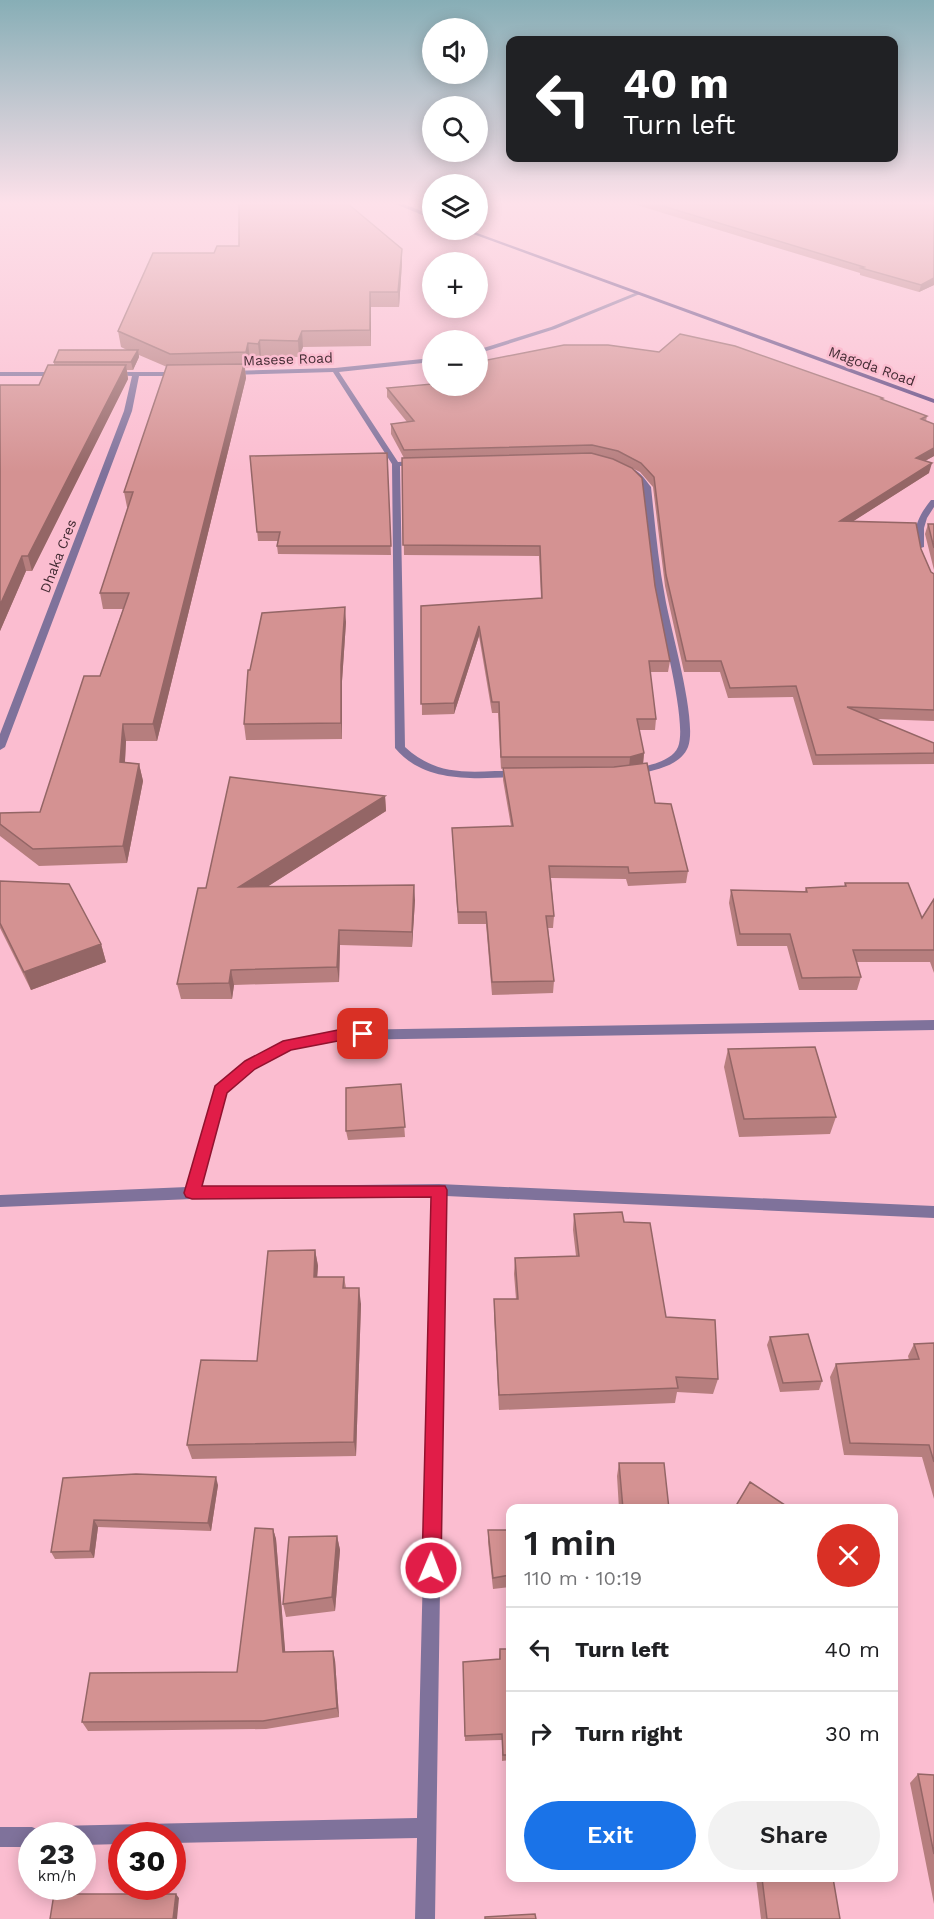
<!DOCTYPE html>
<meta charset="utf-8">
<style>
:root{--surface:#fff;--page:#f2f2f2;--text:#202124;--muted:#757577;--line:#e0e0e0;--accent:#1a73e8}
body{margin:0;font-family:"Work Sans",sans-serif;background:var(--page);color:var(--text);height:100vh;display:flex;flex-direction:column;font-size:22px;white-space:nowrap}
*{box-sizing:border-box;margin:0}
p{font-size:20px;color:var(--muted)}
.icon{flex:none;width:33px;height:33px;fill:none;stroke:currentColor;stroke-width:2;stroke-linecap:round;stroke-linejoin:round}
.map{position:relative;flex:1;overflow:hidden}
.side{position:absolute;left:506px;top:1504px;width:392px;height:378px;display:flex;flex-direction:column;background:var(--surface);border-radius:12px;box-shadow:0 3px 15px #0003}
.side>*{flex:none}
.top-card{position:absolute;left:506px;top:36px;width:392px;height:126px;border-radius:12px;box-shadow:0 3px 15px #0003;background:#202124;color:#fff;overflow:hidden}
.fabs{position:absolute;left:422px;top:18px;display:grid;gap:12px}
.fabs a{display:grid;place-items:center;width:66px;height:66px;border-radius:50%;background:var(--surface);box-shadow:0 3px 15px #0003;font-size:30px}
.speed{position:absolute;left:18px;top:1822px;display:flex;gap:12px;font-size:30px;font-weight:700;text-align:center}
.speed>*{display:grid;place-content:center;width:78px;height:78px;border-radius:50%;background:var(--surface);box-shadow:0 3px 15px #0003;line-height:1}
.speed small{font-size:15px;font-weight:400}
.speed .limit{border:9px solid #d22;background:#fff;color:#111}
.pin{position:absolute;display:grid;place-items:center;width:51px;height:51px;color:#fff;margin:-26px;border-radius:12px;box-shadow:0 3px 9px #0006}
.me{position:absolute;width:66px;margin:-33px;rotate:1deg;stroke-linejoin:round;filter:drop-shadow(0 0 4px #0008)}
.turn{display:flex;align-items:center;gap:21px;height:126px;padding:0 18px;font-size:27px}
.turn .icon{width:78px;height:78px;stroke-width:2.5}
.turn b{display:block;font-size:42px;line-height:51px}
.round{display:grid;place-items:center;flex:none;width:63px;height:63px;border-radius:32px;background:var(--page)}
.overview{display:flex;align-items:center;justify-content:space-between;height:102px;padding:0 18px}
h1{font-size:36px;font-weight:600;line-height:45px}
.primary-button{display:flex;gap:12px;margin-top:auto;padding:12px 18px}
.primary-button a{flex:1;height:69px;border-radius:36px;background:var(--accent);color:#fff;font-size:24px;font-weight:600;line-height:69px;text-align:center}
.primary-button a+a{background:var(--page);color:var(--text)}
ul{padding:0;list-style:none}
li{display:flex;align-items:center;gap:18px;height:84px;padding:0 18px;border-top:2px solid var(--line)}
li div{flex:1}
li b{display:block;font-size:22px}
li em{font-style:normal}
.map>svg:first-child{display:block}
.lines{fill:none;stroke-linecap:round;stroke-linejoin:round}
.street{fill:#7f729b;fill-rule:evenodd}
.secondary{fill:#59447f;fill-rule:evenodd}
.wall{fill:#b67e7e}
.shaded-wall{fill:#946666}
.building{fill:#d49292;stroke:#946666;stroke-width:1.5}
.route{fill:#e11d48;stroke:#92132f;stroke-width:1.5}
.labels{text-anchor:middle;stroke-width:5;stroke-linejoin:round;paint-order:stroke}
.far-street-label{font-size:14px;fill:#442c34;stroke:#fbbdd0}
</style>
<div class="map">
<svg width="934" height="1919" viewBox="0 0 934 1919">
<rect width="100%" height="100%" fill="#fbbdd0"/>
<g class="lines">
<path class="street" d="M635,293l5,1 -85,35 -78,25v-4l74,-23z
M432,358v4l-93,10 59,90 18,-1 4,2 -4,2 -16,1 5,281c27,25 54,26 90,24 9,0 19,-1 29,1l1,2 -5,3c-43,1 -94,8 -125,-29l-3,-284 -59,-92 -104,3 -3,-2 3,-2 106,-3z
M0,372h59l3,2 -3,2h-59z
M112,372h67l3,2 -3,2h-40l-7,35 -127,336 -5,3v-16l124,-323 8,-35 -22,-1 -1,-1z
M627,468c11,0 18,11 24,19 4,37 7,74 14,110 5,31 33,124 23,150 -8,20 -37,24 -55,28l-4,-1 -1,-2 1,-2c15,-4 42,-7 49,-23 10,-23 -17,-121 -22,-150 -6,-36 -9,-73 -13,-110l-5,-7 -11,-8z
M931,500h3v7l-7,11 -3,10v19l-7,2c-6,-19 2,-34 14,-49z
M934,1020v10l-591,10 -52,9 -36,20 -29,24 -25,94 238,-3 495,22v12l-488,-22 -11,723h-20l2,-81 -245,5v-7h-50v8l-40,1v-9h-36l3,-7 7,-3 361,-8 15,-622 -240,3 -192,8v-12l187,-8 28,-101 30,-25 38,-19 60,-12z
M0,1827h32l7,3 2,6h-9v11h-32z"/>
<path class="secondary" d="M393,203h8l31,12v4z
M462,230h7l465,169v4z"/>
</g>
<path class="wall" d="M630,203h304v82l-15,7 -59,-17v-2z
M402,263l-3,44h-28v39l-68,1 -4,10 -38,-1 -1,4 -10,-1 -2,9h-3l1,10 -89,363h-31l-1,21 14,2 4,17 -16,82 -88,3 -39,-30v-23l40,-1 60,-136 23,-67h-20l-3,-16 28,-86h-1l-3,-15 43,-125 -28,-12v2l-6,13h-6l1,9 -96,192h-6l-26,60v-246h39l15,-20v-3l73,-12 -6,-3 -3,-16z
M387,388l496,12 44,16 -1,5 8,3v32l-9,5 4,12 -76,48 68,28 10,23 3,2v147l-59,-2 59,34v11l-121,1 -20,-68 -65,1 -8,-26h-36l-19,-86 -12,-99 -13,-15 -23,-11 38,125 15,75 -2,11h-18l6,47 -1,11h-16l5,23 -1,11 12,39 33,68 -2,12 -58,3 -2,-7 -75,-1 3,38 -1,12h-5l6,53 -1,12 -61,2 -6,-71h-28l-6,-96 59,-2 -8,-46v-12l-2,1 -3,-56h-6l-13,-77 -25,78 -32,1 -1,-109 120,-8 -2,-42 -135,-1 -2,-97h2l-13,-24v-10l16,-2 -20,-25z
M387,453l4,102 -113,-1 -1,-8 1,-5h-20l-8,-85z
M928,524h6v46l-9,-36z
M346,622l-4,59v58l-96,1 -2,-16 6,-54z
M385,796l1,15 -119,76 148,13 -3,47 -72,-2 -1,37 -105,3 -2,14h-51l-4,-15 29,-96z
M0,881l101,63 5,18 -75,28 -31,-62z
M845,883l77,35 12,-19v74l-4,-11h-73l4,15 -4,13h-58l-12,-44h-50l-8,-43 2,-13 74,1 1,-3 38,-1z
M728,1049l108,68 -6,17 -91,3 -15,-70z
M401,1084l4,53 -57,3 -2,-9z
M574,1214l50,8 42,95 52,62 -5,15 -36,-2 -2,11 -176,7 -5,-95v-16h22l-2,-25 1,-16 61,-2 -3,-26z
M315,1250l3,16 -1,11h27l2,11 15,16 -5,152 -164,3 -5,-14 70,-84z
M770,1337l52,44 -3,9 -39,2 -13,-47z
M934,1343v156l-12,-42 -78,-2 -14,-78 6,-13 73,-4 -1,-4 6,-12z
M619,1463l50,46h-50l-2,-33z
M63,1478l155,7 -7,46 -113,-4 -4,31 -39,1 -4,-7z
M273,1529l3,10 9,113 50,8 4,57 -73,12 -178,2 -6,-9 155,-50z
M488,1530h22v57l-17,2 -5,-47z
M337,1536l3,14 -5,61 -49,6 -3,-13z
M500,1649h10v111l-8,1v-21l-37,1 -2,-79 36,-3z
M918,1774l16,1v129l-24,-121z
M756,1878h77l7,41h-79z"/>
<path class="shaded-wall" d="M402,249v14l-3,44 -1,-15z
M934,278v7l-15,7 2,-7z
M370,292l1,15v39l-1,-16z
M302,331l1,16 -4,10 -1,-16z
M260,340l1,16 -1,4 -2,-16z
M248,343l2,16 -2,9 -2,-16z
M138,350l1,7 -6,13 -2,-8z
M244,364l2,14 -89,363 -4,-17z
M126,365l2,14 -96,192 -4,-15z
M934,448v8l-20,11 2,-9z
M932,463l-3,10 -91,58 2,-10z
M22,556l4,15 -26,60v-26z
M345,607l1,15 -4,59v58l-1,-16v-58z
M479,626v10l-25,78v-11z
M123,724l3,17 -2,37 -4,-16z
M644,753l-1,11 -14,4 1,-11z
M139,764l4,17 -16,82 -4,-17z
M385,796l1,15 -144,92 -3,-16z
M414,885l1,15 -3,47v-15z
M339,930l1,15 -1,37 -2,-15z
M101,944l5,18 -75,28 -7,-18z
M231,970l3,15 -2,14 -3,-16z
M315,1250l3,16 -2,27 -2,-16z
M359,1288l2,16 -5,152 -2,-14z
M216,1477l2,8 -7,46 -3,-8z
M94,1520l4,7 -4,31 -4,-7z
M273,1529l3,10 10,122 -3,-9z
M337,1536l3,14 -5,61 -3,-14z
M333,1651l2,9 4,57 -2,-9z
M176,1894l3,4 -2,21h-4z"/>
<path class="building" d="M347,203l55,46 -4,43h-28v38l-68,1 -4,10 -38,-1 -2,4 -10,-1 -2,9 -76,2 -52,-23 35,-78h61l3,-7h22v-42z
M653,203h281v75l-13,7 -60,-17 3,-1z
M680,334l55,12 148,52 -2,1 46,17 -6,3 13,5v24l-18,10 16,5 -92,58 76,2 5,26 10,23 3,2v136l-87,-3 87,36v10l-118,2 -20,-69 -66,2 -9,-27h-35l-20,-86 -12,-98 -13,-14 -23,-12 -26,-6 -188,5 -13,-26 23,-3 -27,-33 45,-4v2h45v-24l87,-17h44l51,7z
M59,350h79l-7,12h-77z
M244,364l-91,360h-30l-3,38 19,2 -16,82 -90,3 -33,-25v-11l40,-1 44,-136h16l29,-83h-29l33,-101h-9l43,-127z
M48,365h78l-98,191h-6l-22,49v-220h39z
M387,453l4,93h-114l3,-14h-23l-7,-76z
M591,453l22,6 19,9 10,10 13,108 15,75h-21l7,58h-19l7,34 -14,4h-129l-2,-55h-7l-13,-76 -25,77 -33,1v-98l121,-8 -2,-52 -137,-1 -1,-87z
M928,524h6v24z
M345,607l-4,58v58l-97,1 4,-54h2l12,-57z
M647,763l8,40 16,1 17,67 -59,2 -1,-6 -79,-1 5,50h-8l8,65 -62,1 -6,-70h-28l-6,-84 61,-2 -10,-58 111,-1z
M230,777l155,19 -146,91 175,-2 -2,47 -73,-2 -2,37 -106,3 -2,13 -52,1 21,-96h8z
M0,881l69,3 32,60 -77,28 -24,-49z
M845,883h63l14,35 12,-19v51h-81l8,27 -59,1 -12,-44h-50l-9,-44 76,2 -1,-4 40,-2z
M815,1047l21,70 -92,2 -16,-70z
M401,1084l4,43 -59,4v-43z
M622,1212l2,10 26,1 16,94 49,3 3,59 -42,-2 2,11 -179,7 -5,-96h24l-3,-41 64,-2 -5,-42z
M315,1250l-1,27h30l-1,11h16l-5,154 -167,3 14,-85 56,1 11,-110z
M808,1334l14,47 -39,2 -13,-46z
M934,1343v119l-5,-17 -79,-2 -14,-79 83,-5 -5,-15z
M619,1463h45l5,46h-46z
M136,1474l80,3 -8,46 -114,-3 -4,31 -39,1 12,-74z
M750,1482l38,25 -1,2h-53z
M255,1528l18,1 10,123 50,-1 4,57 -74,13 -181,1 8,-49 147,-1z
M488,1530h22v45l-17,3z
M337,1536l-5,61 -49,7 6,-67z
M500,1649h10v106h-7l-1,-21 -37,2 -2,-74 37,-3z
M918,1774l16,1v79z
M762,1878h71l7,41h-73z
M54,1894h122l-3,25h-123z
M535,1914l1,5h-51v-2z"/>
<linearGradient id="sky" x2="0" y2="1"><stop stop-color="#87aeb6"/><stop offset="0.43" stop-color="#fde1ea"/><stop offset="1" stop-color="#fde1ea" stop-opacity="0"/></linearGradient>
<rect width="934" height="472" fill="url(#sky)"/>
<path class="route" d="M343,1029h20l7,5 -7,6h-20l-52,10 -36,19 -28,24 -25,93h243l2,4 -6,378 -3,7 -7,3 -7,-3 -2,-7 9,-371 -239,2 -6,-2 -2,-4 31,-107 30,-25 38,-20z"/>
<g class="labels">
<g class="far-street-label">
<text transform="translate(288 359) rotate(-2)" y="5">Masese Road</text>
<text transform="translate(872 366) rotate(20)" y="5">Magoda Road</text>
<text transform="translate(58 556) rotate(-69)" y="5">Dhaka Cres</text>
</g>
</g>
</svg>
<div class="fabs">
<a><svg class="icon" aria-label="sound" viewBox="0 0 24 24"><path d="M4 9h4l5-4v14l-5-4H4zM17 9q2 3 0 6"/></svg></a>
<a><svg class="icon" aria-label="search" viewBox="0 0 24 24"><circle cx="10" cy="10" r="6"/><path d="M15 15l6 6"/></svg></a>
<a><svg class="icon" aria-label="layers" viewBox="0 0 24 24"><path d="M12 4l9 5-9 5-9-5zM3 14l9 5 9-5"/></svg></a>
<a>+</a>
<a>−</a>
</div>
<div class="speed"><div>23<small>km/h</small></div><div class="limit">30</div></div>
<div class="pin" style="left:363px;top:1034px;background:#d93025"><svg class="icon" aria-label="arrive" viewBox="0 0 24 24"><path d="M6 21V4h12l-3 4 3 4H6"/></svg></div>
<svg class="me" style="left:431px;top:1568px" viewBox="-20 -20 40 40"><circle r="17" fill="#e11d48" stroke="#fff" stroke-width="3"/><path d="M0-11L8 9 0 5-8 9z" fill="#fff"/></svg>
<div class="top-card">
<div class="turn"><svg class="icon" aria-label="left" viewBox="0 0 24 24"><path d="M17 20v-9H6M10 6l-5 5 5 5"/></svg><div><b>40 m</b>Turn left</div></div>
</div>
<section class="side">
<div class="overview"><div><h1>1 min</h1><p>110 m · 10:19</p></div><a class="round" style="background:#d93025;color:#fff"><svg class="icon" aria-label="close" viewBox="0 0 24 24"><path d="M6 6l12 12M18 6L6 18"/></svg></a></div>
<ul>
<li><svg class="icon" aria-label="left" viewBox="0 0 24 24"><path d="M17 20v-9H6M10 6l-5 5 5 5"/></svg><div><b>Turn left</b></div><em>40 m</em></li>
<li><svg class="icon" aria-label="right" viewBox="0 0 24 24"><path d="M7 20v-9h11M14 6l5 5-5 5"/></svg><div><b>Turn right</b></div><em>30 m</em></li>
</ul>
<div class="primary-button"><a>Exit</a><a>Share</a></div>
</section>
</div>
